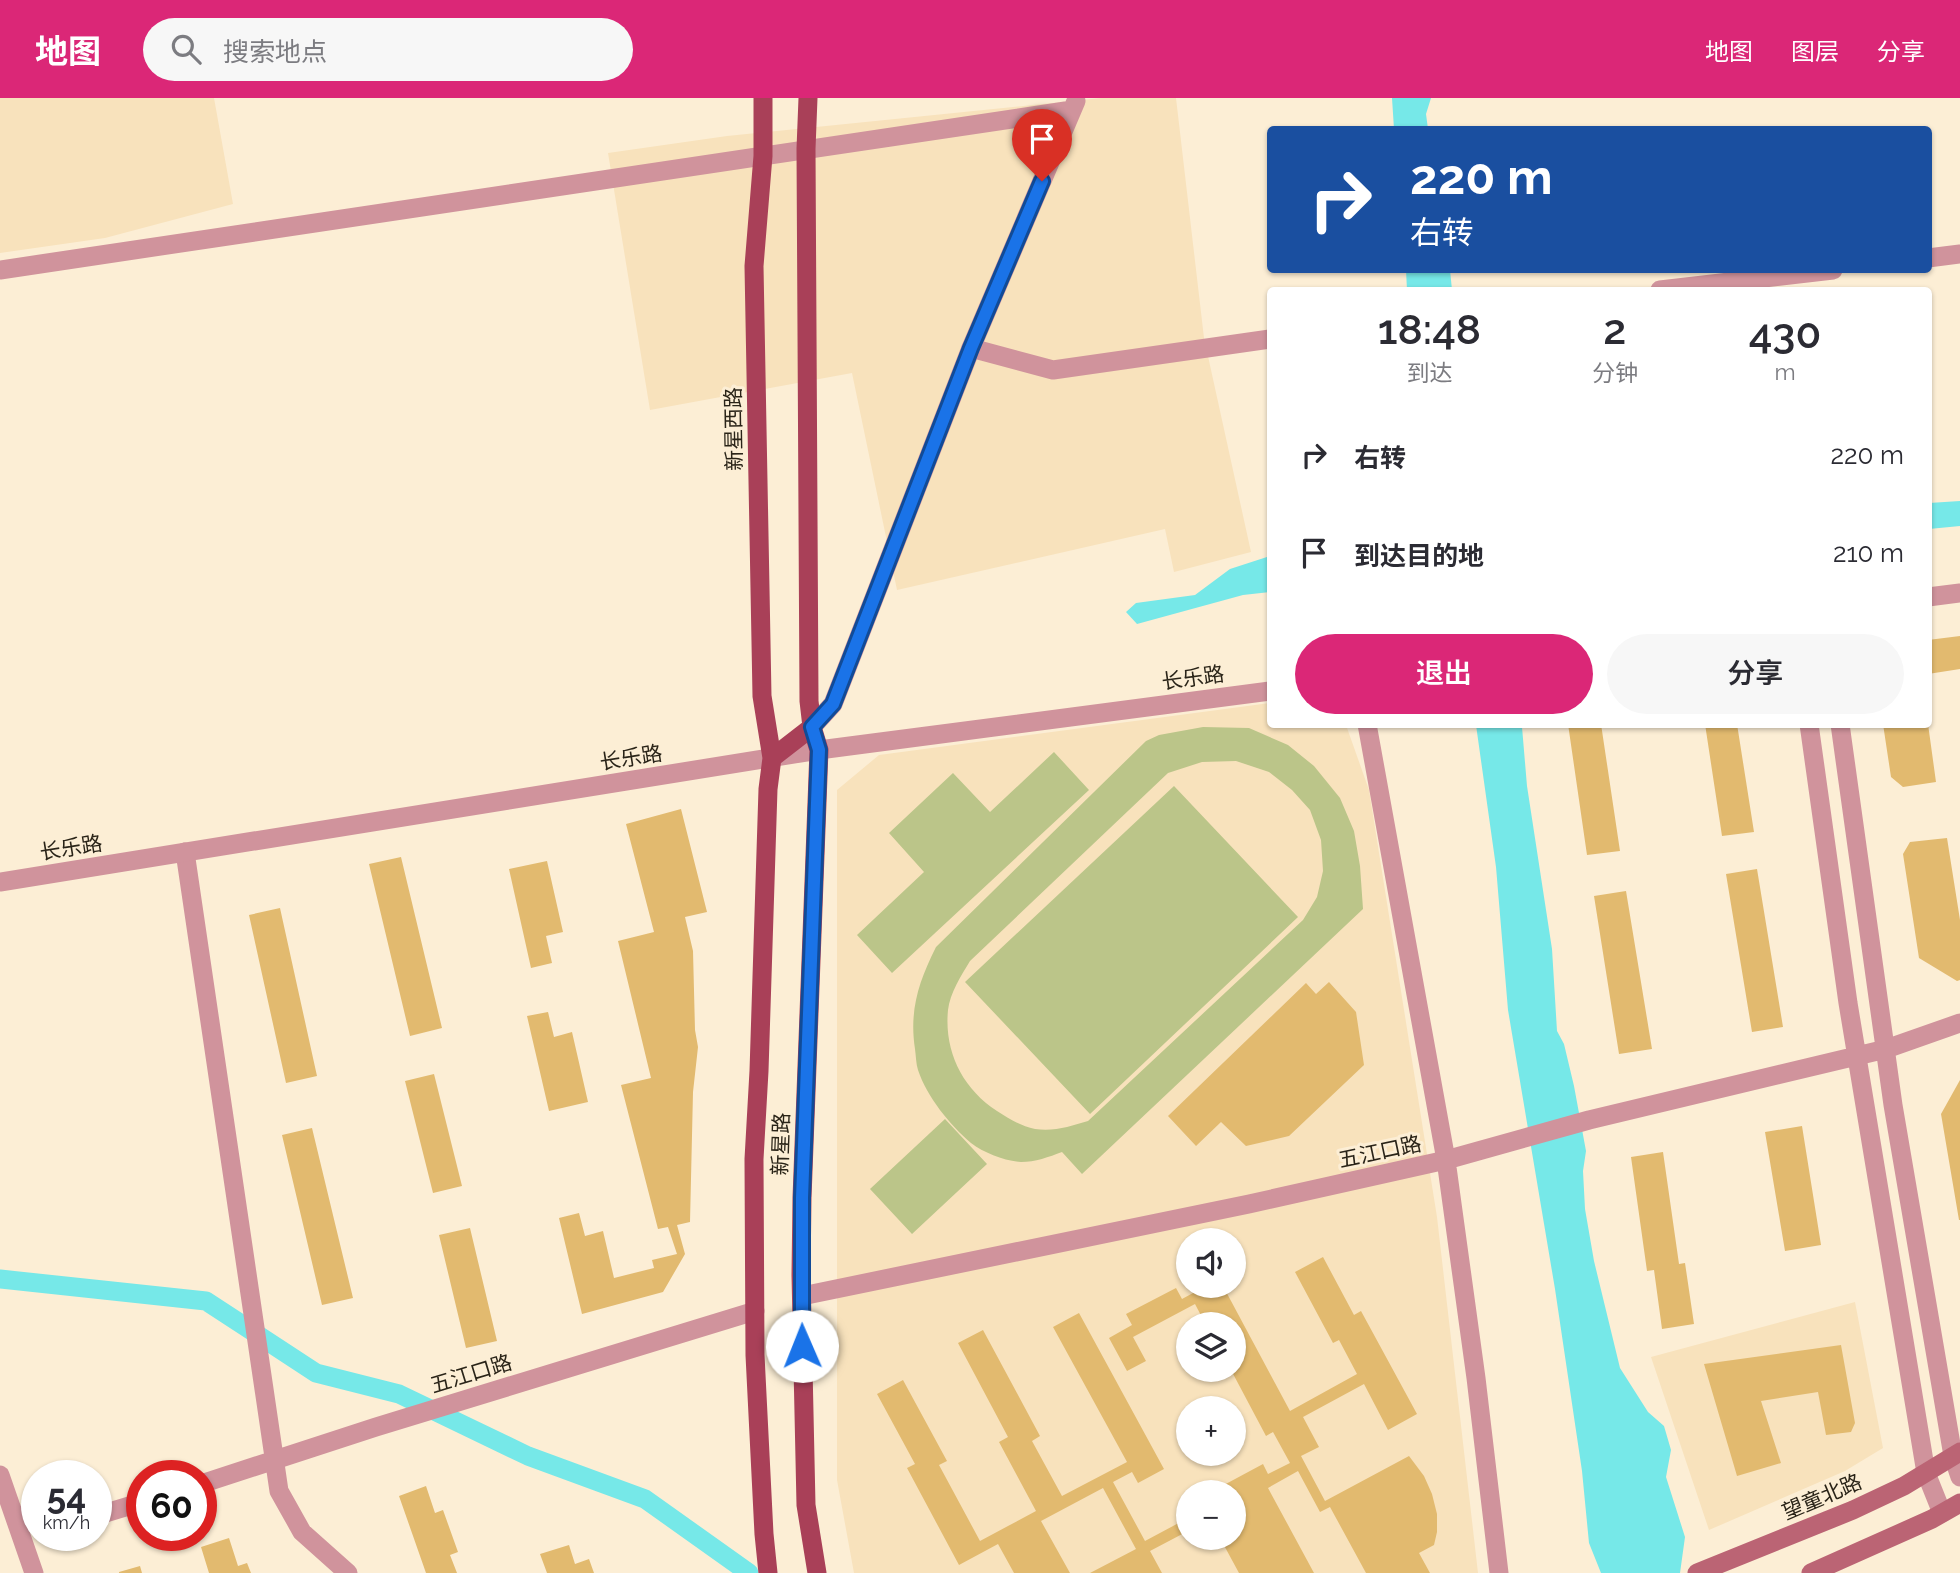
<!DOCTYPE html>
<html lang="zh">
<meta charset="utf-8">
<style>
:root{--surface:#fff;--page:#f7f7f7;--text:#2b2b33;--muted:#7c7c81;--accent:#db2777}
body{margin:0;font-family:Raleway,"Noto Sans SC",sans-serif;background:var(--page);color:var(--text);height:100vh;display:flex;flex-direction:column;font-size:26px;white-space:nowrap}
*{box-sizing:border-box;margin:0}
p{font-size:23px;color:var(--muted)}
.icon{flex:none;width:38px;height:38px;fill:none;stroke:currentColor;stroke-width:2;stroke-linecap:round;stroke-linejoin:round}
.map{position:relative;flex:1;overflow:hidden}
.panel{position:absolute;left:1267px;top:189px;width:665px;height:441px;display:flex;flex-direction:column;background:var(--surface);border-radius:7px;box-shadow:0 2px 5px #0004}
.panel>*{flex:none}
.banner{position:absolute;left:1267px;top:28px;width:665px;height:147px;border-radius:7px;box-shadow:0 2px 5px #0004;background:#1a4fa0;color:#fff;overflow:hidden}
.buttons{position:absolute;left:1176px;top:1130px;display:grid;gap:14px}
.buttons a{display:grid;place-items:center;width:70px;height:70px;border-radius:50%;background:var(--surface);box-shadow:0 2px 5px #0004;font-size:35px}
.speed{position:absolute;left:21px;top:1362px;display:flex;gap:14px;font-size:35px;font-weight:700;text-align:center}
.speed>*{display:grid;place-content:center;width:91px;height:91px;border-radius:50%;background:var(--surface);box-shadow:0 2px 5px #0004;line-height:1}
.speed small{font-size:18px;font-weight:400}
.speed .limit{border:10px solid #d22;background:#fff;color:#111}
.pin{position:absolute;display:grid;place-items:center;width:60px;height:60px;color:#fff;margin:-72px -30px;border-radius:50% 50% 50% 0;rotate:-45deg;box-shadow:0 0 7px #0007}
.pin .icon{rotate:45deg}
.me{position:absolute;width:77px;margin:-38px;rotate:359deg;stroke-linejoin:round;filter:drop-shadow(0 0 5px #0008)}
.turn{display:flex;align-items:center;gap:24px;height:147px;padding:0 28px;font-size:32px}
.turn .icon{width:91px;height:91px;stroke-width:2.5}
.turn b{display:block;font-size:49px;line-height:60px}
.eta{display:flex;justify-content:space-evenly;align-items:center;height:119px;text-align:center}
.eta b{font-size:42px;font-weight:600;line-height:49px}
.button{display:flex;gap:14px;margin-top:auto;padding:14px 28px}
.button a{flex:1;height:80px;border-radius:42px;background:var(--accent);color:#fff;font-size:28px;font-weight:600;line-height:80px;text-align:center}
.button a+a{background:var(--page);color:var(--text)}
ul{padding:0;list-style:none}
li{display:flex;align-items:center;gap:21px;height:98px;padding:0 28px}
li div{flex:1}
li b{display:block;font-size:26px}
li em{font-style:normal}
header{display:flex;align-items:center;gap:42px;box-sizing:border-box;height:98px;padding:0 35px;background:var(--accent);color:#fff}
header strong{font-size:33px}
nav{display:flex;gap:38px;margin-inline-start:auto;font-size:24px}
.search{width:490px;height:63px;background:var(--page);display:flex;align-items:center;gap:18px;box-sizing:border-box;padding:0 24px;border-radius:38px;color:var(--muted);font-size:26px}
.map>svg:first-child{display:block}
.built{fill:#f8e2bc;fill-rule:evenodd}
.green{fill:#bbc589;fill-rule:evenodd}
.water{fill:#76e8e8}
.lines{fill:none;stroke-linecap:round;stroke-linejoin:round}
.canal{stroke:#76e8e8;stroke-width:19}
.building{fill:#e2ba6f}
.minor{stroke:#d0939c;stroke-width:19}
.tertiary{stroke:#d0939c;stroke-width:19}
.secondary{stroke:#bb6474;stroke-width:19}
.primary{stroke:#a94058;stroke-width:19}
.route-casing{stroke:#114b97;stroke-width:18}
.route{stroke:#1a73e8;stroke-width:12}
.labels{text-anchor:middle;stroke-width:6;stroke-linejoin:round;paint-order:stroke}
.street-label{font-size:21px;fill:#2a2418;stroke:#fceed5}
</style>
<header>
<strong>地图</strong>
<div class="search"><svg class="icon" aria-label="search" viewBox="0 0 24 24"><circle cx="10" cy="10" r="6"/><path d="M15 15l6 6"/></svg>搜索地点</div>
<nav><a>地图</a><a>图层</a><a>分享</a></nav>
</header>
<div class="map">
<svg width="1960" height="1475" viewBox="0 0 1960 1475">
<rect width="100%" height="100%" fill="#fceed5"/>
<path class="built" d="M0,0h214l19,106 -128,34 -105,15z
M1101,0h75l28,240 47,214 -77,20 -9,-43 -268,61 -45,-217 -202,37 -42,-257 119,-17z
M1270,605v21l76,1 23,65 68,427 41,356h-624l-17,-93v-690l42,-35zM1188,1143h46v45h-46zM1188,1227h46v45h-46zM1188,1311h46v45h-46zM1188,1395h46v45h-46z
M1855,1204l28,146 -38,23 -136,59 -58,-173z"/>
<path class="green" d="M1203,629l46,1 39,17 26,21 26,32 14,33 6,35 3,43 -281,265 -20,-22c-13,5 -27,10 -41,10 -16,-1 -37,-9 -50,-19 -21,-18 -44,-46 -53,-73 -2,-6 -2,-14 -3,-21 -6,-39 4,-68 21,-102l210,-206 13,-6zM1236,663l33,11 23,18 18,20 11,30 2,31 -6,26 -14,23 -215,201c-17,5 -34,11 -53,8 -14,-3 -26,-10 -38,-18 -35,-23 -53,-60 -49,-101 2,-17 13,-34 22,-49l198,-188 34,-11z
M1054,654l35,38 -197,183 -35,-38 67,-63 -35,-39 64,-60 37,39z
M1174,688l124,131 -208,197 -125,-132z
M945,1021l42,45 -75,70 -42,-45z"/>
<path class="water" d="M1392,0h39l-5,16 2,15h-34z
M1406,172h44l2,20h-45z
M1960,403v25l-31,3v-26z
M1270,458v36l-27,3 -106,29 -11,-12 10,-9 59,-8 35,-26z
M1476,627h48l-2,2 5,59 25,163 5,82 7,13 10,42 12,65 -3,20 2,38 9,52 26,107 28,44 16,14 7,24 -5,27 19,60 -5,36h-79l-12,-30 -7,-72 -27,-182 -47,-279 -12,-143z"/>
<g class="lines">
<path class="canal" d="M0,1181l206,22 110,72 83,21 129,62 117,43 104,74"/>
</g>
<path class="building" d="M1960,538v33l-32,5v-34z
M1568,626h33l19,127 -33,4z
M1705,626h32l17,108 -32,4z
M1883,626h45l8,58 -33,5 -12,-10z
M681,711l26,103 -22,5 8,34 2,79 3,17 -5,45 -3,130 -13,3 8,29 -22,38 -81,22 -23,-96 20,-5 6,23 18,-5 11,47 40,-10 -2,-8 25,-6 -9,-27 -10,2 -37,-144 30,-7 -33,-137 36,-9 -28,-108z
M1947,740l13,82v60l-3,1 -38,-23 -16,-104 7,-12z
M401,759l41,171 -32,8 -41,-172z
M547,763l16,71 -17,4 6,27 -21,5 -22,-99z
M1757,771l26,158 -31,5 -26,-158z
M1626,793l26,158 -33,5 -25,-158z
M280,810l37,168 -31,7 -37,-168z
M1329,884l27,30 8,53 -75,71 -43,10 -25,-24 -25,24 -28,-30 138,-133 10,11z
M548,914l6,25 18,-5 16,70 -39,9 -22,-95z
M434,976l28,112 -29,7 -28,-112z
M1960,982v140h-1l-18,-106z
M1802,1028l19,119 -36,6 -20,-119z
M312,1030l41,170 -31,7 -40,-170z
M1663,1054l16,112 6,-1 9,61 -32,5 -8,-59 -7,1 -16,-114z
M470,1130l27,113 -31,7 -27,-113z
M1323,1159l31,58 7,-4 56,103 -29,16 -24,-46 -61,33 16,30 -18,9 24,45 84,-45 15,20 8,18 5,20v18l-3,13 -15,8 11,20h-64l-36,-66 -10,5 -22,-41 -30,17 46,85h-75l-19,-35h14v-45h-25l54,-29 5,10 22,-11 -17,-31 -7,4 -35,-66h3v-45h-28l-11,-21 -62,33 13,24 -19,10 -18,-33 23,-13 -6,-11 50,-26 6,11 24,-13h17l67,125 67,-37 -18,-34 -6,3 -38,-71z
M1079,1215l85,156 -26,14 -6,-11 -19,10 32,59 43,-23v13l-38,20 12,22h-72l46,-24 -33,-61 -62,33 29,52h-56l-16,-29 -39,21 -52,-97 8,-4 -38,-70 26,-14 44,81 -8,4 41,76 56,-30 -37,-69 9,-5 -50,-94 25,-13 57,106 -8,5 30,55 65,-34 -74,-135z
M1841,1247l14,78 -4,9 -25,3 -8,-43 -57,9 20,62 -44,13 -33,-112z
M426,1388l9,27 8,-3 15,42 -8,3 7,18h-31l-27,-77z
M229,1440l9,28 9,-3 4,10h-42l-8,-26z
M569,1447l6,19 14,-5 5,14h-47l-7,-19z
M140,1468l2,7h-23v-1z"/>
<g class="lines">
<path class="minor" d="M1928,160l32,-4
M1660,192l173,-20
M971,250l82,22 217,-31
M1367,626l79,436 30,218 23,195
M1809,626l39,279 78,470 16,40
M1840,626l53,381 60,351 7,21
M185,754l94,639 23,41 46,41
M802,1198l447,-92 197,-44 143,-40 297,-71 74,-26
M201,1386l175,-57 379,-116
M96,1418l46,-14"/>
<path class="tertiary" d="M0,172l1072,-160
M1928,499l32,-4
M812,629l21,-23 138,-356 105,-247
M0,784l819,-132 451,-59
M0,1377l34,98"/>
<path class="secondary" d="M1697,1475l156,-63 51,-24 56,-34
M1811,1475l121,-54 28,-16"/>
<path class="primary" d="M763,0v58l-9,110 8,430 10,62
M808,0l-2,51 3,552 3,26 7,23 -17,448 -1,77 5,230 11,68
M768,1475l-4,-39 -9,-179 -1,-196 5,-88 9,-282 4,-31 40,-31"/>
</g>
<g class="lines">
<g class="route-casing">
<path id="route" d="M802,1248v-148l17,-448 -7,-23 21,-23 138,-356 71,-167"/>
</g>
<use href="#route" class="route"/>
</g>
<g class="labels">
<g class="street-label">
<text transform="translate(734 331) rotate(-91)" y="7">新星西路</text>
<text transform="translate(1193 580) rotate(-8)" y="7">长乐路</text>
<text transform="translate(631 660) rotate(-9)" y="7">长乐路</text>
<text transform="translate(71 750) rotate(-9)" y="7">长乐路</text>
<text transform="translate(781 1046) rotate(-88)" y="7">新星路</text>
<text transform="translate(1380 1054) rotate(-12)" y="7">五江口路</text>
<text transform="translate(471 1276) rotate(-17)" y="7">五江口路</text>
<text transform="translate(1822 1399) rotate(-23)" y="7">望童北路</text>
</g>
</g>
</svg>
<div class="buttons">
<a><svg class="icon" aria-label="sound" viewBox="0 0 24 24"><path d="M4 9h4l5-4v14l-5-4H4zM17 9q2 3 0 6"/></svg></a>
<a><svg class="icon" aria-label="layers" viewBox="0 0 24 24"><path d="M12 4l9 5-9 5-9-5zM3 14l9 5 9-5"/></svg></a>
<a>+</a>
<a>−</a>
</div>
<div class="speed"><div>54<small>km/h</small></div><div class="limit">60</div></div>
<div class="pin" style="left:1042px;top:83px;background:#d93025"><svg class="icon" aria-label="arrive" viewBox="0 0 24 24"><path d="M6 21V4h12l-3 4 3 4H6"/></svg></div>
<svg class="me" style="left:802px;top:1248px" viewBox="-20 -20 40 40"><circle r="19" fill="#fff"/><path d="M0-13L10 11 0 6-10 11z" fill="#1a73e8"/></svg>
<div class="banner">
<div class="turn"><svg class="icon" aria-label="right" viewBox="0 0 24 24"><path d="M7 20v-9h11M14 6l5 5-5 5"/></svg><div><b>220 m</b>右转</div></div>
</div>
<section class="panel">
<div class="eta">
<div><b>18:48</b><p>到达</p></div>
<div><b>2</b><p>分钟</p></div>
<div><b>430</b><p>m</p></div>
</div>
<ul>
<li><svg class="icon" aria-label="right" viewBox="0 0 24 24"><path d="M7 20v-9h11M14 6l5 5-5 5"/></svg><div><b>右转</b></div><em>220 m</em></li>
<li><svg class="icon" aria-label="arrive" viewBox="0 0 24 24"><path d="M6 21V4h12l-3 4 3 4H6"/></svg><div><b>到达目的地</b></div><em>210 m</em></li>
</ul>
<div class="button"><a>退出</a><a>分享</a></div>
</section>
</div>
